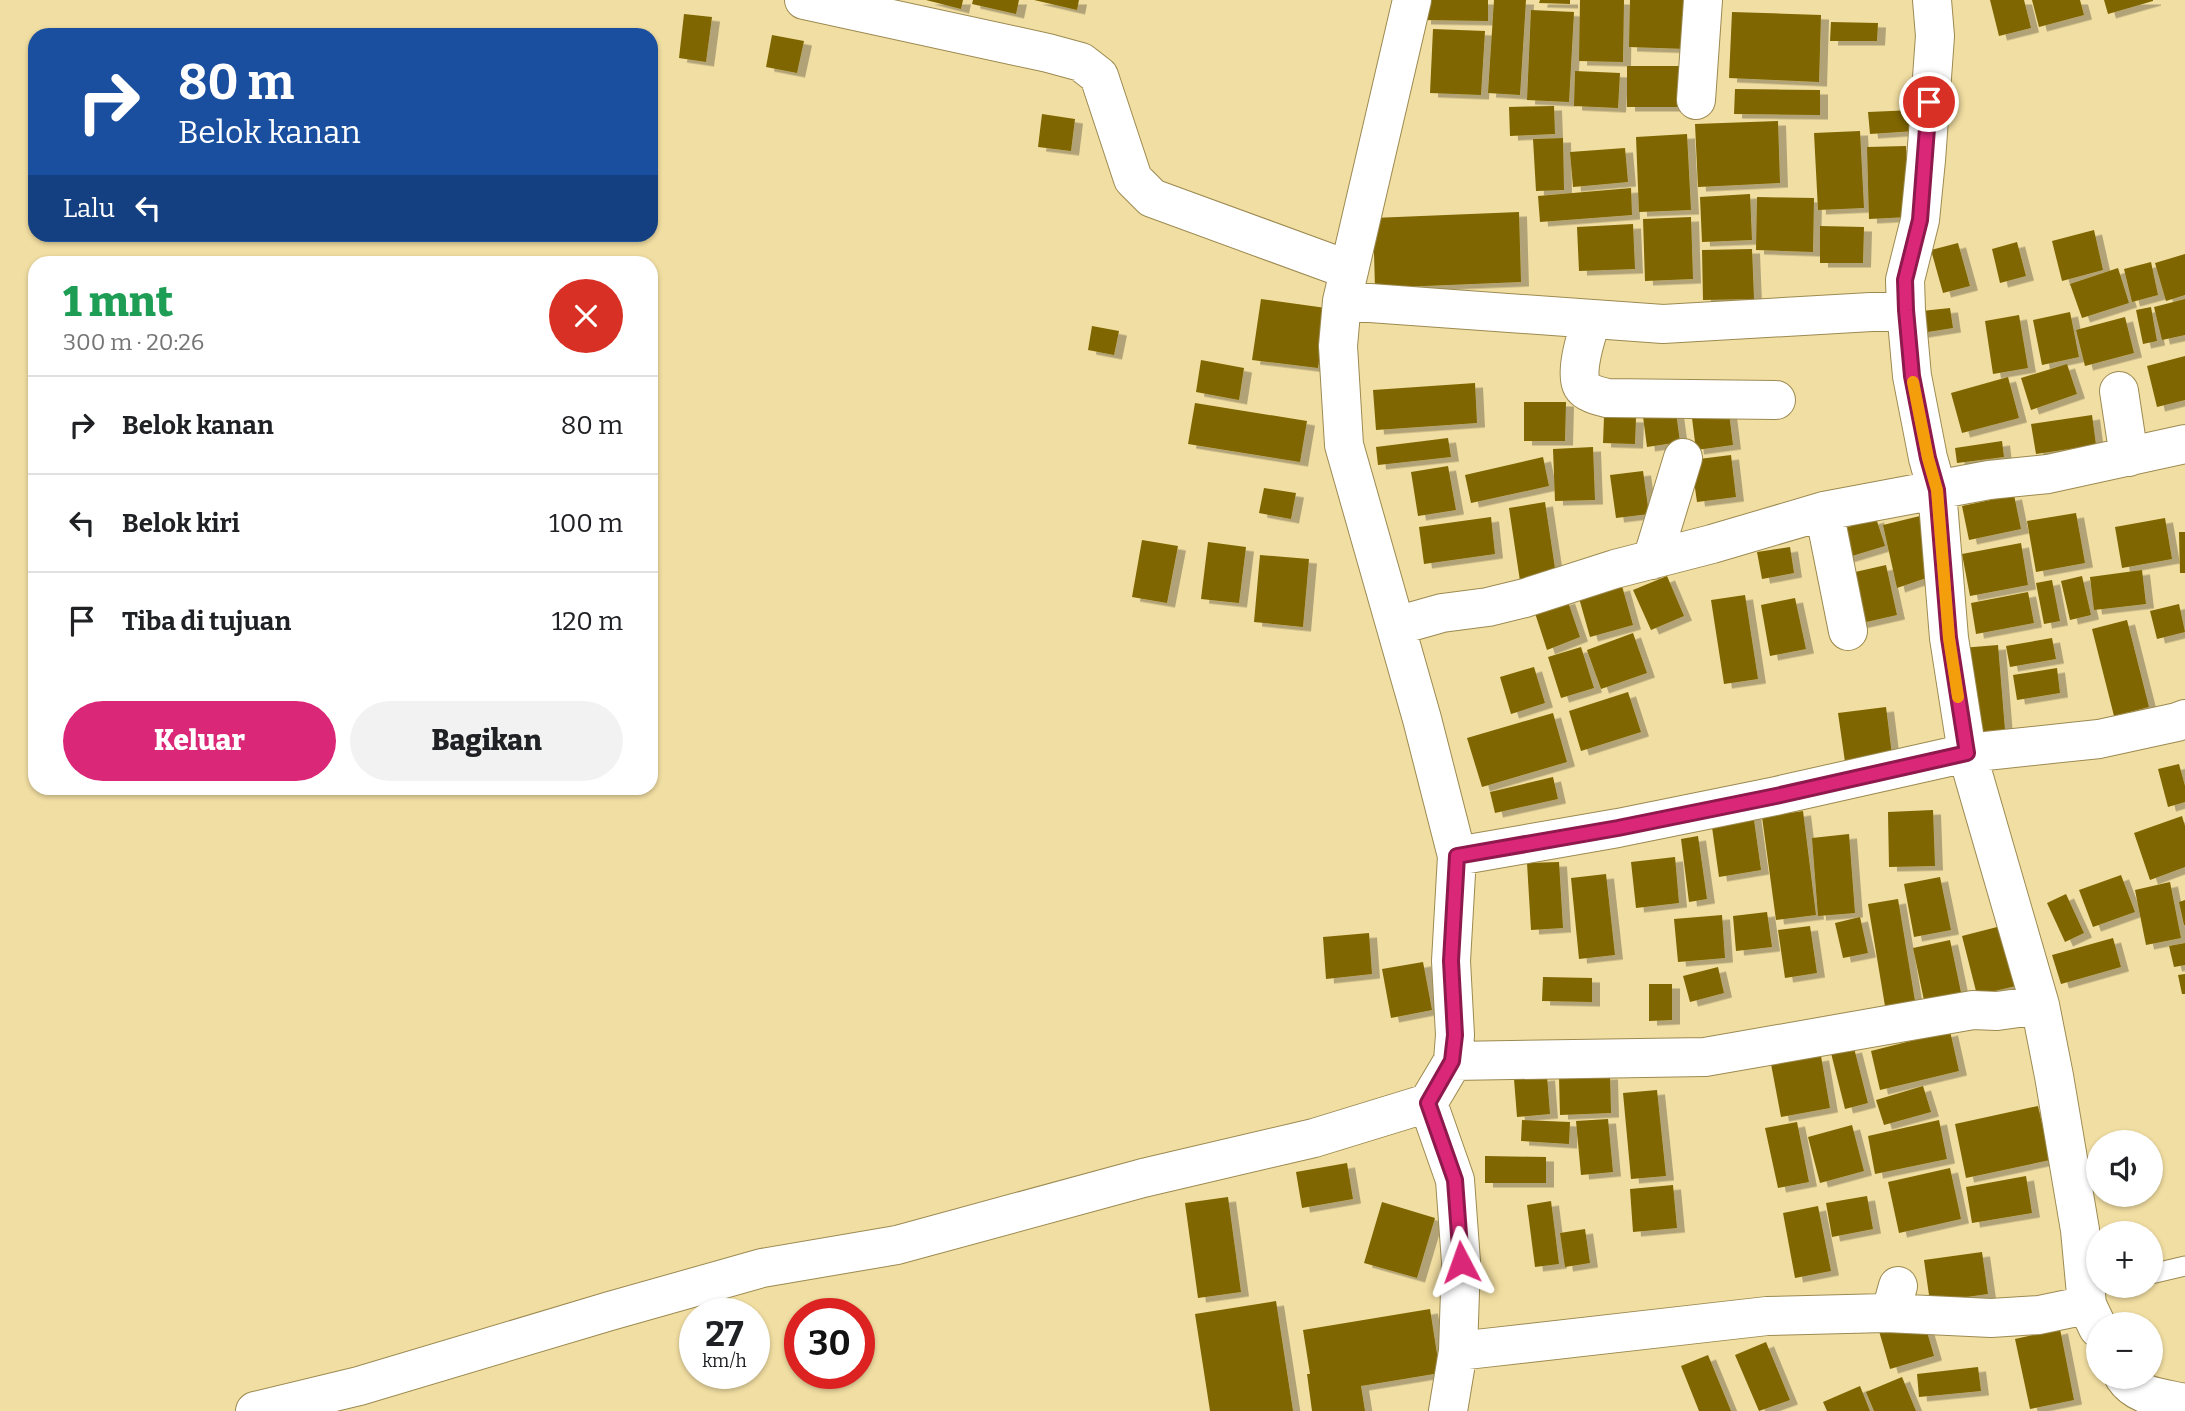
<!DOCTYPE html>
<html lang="id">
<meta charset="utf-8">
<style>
:root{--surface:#fff;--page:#f2f2f2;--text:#202124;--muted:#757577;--line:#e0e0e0;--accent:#db2777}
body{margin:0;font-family:Bitter,serif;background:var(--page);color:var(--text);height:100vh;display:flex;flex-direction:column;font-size:26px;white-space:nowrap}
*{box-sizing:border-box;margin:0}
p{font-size:23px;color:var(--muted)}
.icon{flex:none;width:38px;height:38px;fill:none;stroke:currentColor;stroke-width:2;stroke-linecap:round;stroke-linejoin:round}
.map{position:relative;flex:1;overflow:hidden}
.details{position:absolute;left:28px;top:256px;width:630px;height:539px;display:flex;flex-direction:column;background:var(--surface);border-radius:21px;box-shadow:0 2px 5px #0004}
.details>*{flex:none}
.banner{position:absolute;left:28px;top:28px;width:630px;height:214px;border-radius:21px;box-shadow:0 2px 5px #0004;background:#1a4fa0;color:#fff;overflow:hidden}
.controls{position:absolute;left:2086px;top:1130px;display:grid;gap:14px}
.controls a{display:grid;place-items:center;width:77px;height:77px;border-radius:50%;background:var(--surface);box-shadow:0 2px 5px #0004;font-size:35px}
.speed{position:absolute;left:679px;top:1298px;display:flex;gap:14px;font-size:35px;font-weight:700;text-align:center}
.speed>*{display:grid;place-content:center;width:91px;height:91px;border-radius:50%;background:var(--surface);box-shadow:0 2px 5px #0004;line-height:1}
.speed small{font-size:18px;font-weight:400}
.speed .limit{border:10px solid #d22;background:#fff;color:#111}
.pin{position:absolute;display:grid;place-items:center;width:60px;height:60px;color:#fff;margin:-30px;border:4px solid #fff;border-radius:50%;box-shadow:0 2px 7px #0007}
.me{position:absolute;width:77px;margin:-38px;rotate:356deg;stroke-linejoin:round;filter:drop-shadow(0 0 5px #0008)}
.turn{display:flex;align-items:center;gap:24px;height:147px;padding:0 35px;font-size:32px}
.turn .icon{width:91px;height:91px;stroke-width:2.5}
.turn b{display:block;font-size:49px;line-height:60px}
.then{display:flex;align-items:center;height:66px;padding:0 35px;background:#0003;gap:14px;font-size:26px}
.round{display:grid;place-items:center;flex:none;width:74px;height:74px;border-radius:37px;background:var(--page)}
.head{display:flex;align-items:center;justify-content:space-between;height:119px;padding:0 35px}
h1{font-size:42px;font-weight:800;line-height:52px;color:#1e9e55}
.action{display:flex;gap:14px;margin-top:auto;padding:14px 35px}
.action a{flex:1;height:80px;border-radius:42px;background:var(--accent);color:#fff;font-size:28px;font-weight:800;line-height:80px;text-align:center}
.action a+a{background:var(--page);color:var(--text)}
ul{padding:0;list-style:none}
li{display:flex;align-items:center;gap:21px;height:98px;padding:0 35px;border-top:2px solid var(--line)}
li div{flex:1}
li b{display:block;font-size:26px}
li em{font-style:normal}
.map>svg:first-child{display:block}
.building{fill:#7f6600;filter:url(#shadow)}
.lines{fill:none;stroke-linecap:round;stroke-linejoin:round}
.lane-casing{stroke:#9c8a51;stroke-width:21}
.street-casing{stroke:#9c8a51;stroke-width:40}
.lane{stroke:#fff;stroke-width:19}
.street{stroke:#fff;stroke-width:38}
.route-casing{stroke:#8e194d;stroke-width:18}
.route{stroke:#db2777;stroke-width:12}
.slow{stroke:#f59e0b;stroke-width:12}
</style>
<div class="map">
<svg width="2185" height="1411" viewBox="0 0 2185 1411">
<defs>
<filter id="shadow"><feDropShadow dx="8" dy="4.5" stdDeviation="0" flood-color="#0004"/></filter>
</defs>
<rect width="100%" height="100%" fill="#f1dea2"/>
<path class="building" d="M926,0h37l-2,9z
M973,0h46l-3,14 -44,-10z
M1034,0h45l-2,10z
M1423,0h65v21l-65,-1z
M1494,0h32l-6,95 -32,-2z
M1540,0h30v4l-31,-1z
M1580,0h44l-1,62 -44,-1z
M1630,0h59l-2,49 -58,-2z
M1990,0h34l7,28 -32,8z
M2032,0h48l4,15 -45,12z
M2104,0h49v1l-45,13z
M1531,10l43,2 -5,90 -42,-2z
M1732,12l89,3 -2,67 -90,-4z
M684,14l28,3 -6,45 -27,-4z
M1831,22l47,1 -1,18h-47z
M1433,29l52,2 -4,64 -51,-2z
M772,35l32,6 -7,32 -31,-6z
M1627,66h54v41h-54z
M1575,71l45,2 -2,35 -44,-2z
M1735,89l85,1v25l-86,-1z
M1554,106l1,28 -45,2 -1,-29z
M1914,110l1,21 -45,3 -2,-22z
M1042,114l33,5 -4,32 -33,-4z
M1778,121l2,62 -82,4 -3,-63z
M1860,131l4,77 -46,2 -4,-77z
M1687,134l4,76 -52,2 -3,-75z
M1563,138l1,52 -28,1 -3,-52z
M1906,146l2,71 -39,2 -2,-72z
M1625,148l3,34 -55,5 -3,-35z
M1631,188l1,27 -92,7 -2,-26z
M1750,194l2,46 -50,2 -2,-45z
M1757,197l57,1 -1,54 -57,-2z
M1519,212l2,70 -146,6 -2,-70z
M1691,217l2,62 -48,2 -2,-62z
M1633,224l2,45 -56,2 -2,-44z
M1820,226l44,1 -1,36h-43z
M2094,230l9,40 -41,11 -10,-40z
M2017,242l9,34 -26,7 -8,-34z
M1958,243l12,43 -27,7 -12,-43z
M1752,249l2,50 -51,1 -1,-50z
M2185,254v41l-19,6 -11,-38z
M2151,262l7,33 -26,7 -8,-33z
M2118,268l11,35 -47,15 -12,-34z
M1261,299l65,9 -8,60 -66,-8z
M2185,299v36l-23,5 -8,-33z
M2151,307l6,34 -14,3 -7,-34z
M1950,308l3,20 -38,6 -3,-22z
M2070,312l9,45 -37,8 -9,-45z
M2019,315l9,53 -35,6 -8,-53z
M2125,317l9,36 -49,13 -9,-36z
M1092,326l27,5 -5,24 -26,-5z
M2185,356v44l-28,7 -10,-41z
M1201,360l43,8 -5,32 -43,-8z
M2067,364l10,30 -46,16 -10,-32z
M2008,377l11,41 -57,15 -11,-40z
M1475,383l2,40 -101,7 -3,-40z
M1524,402h42l-1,39h-41z
M1195,403l112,18 -7,41 -112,-18z
M1675,405l5,37 -33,5 -5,-38z
M1728,405l5,40 -37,5 -5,-40z
M2092,415l4,30 -60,9 -5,-30z
M1604,417l32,1 -1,26 -32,-1z
M1448,438l3,19 -73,8 -2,-18z
M2002,441l2,16 -47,6 -2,-15z
M1593,447l2,53 -40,1 -2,-52z
M1731,455l5,42 -39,5 -6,-42z
M1543,457l6,29 -78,17 -6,-28z
M1448,466l8,44 -38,6 -7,-44z
M1643,471l6,43 -33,4 -6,-43z
M1264,488l32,5 -5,26 -32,-6z
M2014,495l7,34 -52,11 -7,-34z
M1545,502l11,73 -36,6 -11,-73z
M2076,513l9,50 -49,9 -9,-51z
M1924,515l14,59 -41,14 -14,-63z
M1491,517l4,37 -71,10 -5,-37z
M1876,518l9,28 -43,13 -9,-27z
M2165,518l7,41 -50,9 -7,-41z
M2179,532h6v41h-5z
M1142,540l36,6 -11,57 -35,-6z
M1208,542l38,5 -7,56 -38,-4z
M2021,543l7,42 -58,11 -8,-42z
M1790,547l4,26 -32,6 -5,-27z
M1260,555l49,4 -6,68 -49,-5z
M1886,565l11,50 -44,10 -11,-50z
M2142,570l4,34 -52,6 -4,-33z
M1667,576l17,40 -33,14 -18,-40z
M2082,576l9,39 -21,5 -9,-39z
M2052,580l8,41 -16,3 -8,-41z
M1622,586l11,39 -43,12 -11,-39z
M2028,592l6,31 -58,11 -5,-31z
M1745,595l13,84 -34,5 -13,-84z
M1795,598l11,51 -36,7 -9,-51z
M1567,599l13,38 -33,13 -13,-40z
M2179,604l6,28 -28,7 -7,-28z
M2127,620l22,87 -35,9 -22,-87z
M1633,633l14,40 -46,16 -14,-39z
M2052,638l4,21 -46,8 -4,-21z
M1998,645l7,85 -37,2 -7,-84z
M1581,647l13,41 -33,10 -13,-41z
M1534,667l11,36 -34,11 -11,-37z
M2057,668l3,25 -43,7 -4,-25z
M1628,692l13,40 -60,19 -12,-40z
M1886,707l7,56 -47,6 -8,-56z
M1553,713l14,49 -85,25 -15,-49z
M2179,764l6,22v16l-17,5 -10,-38z
M1553,777l5,22 -63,14 -5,-21z
M1933,810l2,56 -46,1 -1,-55z
M1803,811l13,104 -40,5 -14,-103z
M1753,813l8,57 -42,7 -8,-57z
M2182,816l3,10v41l-35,13 -16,-47z
M1849,834l6,79 -37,3 -6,-78z
M1698,836l9,63 -18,3 -8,-63z
M1675,857l4,46 -43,5 -5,-46z
M1559,862l4,66 -32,2 -4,-67z
M1606,874l9,81 -36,4 -8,-81z
M2121,875l14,37 -42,15 -14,-37z
M1940,877l11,53 -37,7 -10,-53z
M2170,882l11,56 -35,7 -11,-55z
M2066,894l18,39 -19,9 -18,-39z
M1898,899l17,102 -30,5 -17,-102z
M2185,900v25h-1l-5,-23z
M1767,912l5,35 -36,4 -3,-35z
M1722,915l3,43 -47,4 -4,-43z
M1860,917l8,36 -25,5 -8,-35z
M1810,926l7,47 -32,5 -7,-48z
M2001,926l15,60 -39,9 -15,-59z
M1369,933l3,41 -46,5 -3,-42z
M2113,938l8,29 -60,17 -9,-29z
M1950,940l12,57 -37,8 -12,-57z
M2185,943v22l-11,2 -5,-21z
M1423,962l9,48 -41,8 -9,-49z
M1718,967l6,26 -34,9 -7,-26z
M2185,974v20h-3l-4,-19z
M1543,977l49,1v24l-50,-1z
M1649,984h23v36l-23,1z
M1950,1031l9,40 -79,19 -9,-39z
M1854,1048l14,55 -23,6 -14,-56z
M1821,1056l9,52 -49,9 -10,-53z
M1610,1075l1,38 -51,2 -1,-38z
M1547,1076l3,38 -33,3 -3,-38z
M1923,1086l8,26 -47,13 -8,-25z
M1657,1090l9,86 -35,3 -8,-86z
M2038,1106l12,54 -84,18 -11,-54z
M1608,1119l5,53 -32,3 -5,-54z
M1522,1120l48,2 -1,22 -48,-3z
M1939,1120l8,39 -72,15 -7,-38z
M1797,1122l12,60 -31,6 -13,-60z
M1852,1125l12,46 -44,12 -12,-46z
M1485,1156l61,1v26h-61z
M1347,1163l6,36 -51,9 -6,-36z
M1950,1168l11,51 -62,14 -11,-51z
M2026,1176l6,37 -60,10 -6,-36z
M1673,1185l4,43 -44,4 -3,-43z
M1867,1196l6,33 -41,8 -6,-34z
M1228,1197l13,95 -43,6 -13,-95z
M1551,1201l8,63 -24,3 -8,-62z
M1382,1202l53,16 -18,60 -53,-15z
M1818,1206l13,65 -36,7 -12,-65z
M1585,1229l5,34 -25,4 -5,-34z
M1982,1252l6,42 -58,8 -6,-42z
M1276,1301l17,110h-83l-15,-97z
M1430,1309l10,64 -79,13 4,25h-53l-5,-37h3l-7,-44z
M1923,1318l11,38 -44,13 -11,-38z
M2060,1329l14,71 -44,9 -15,-70z
M1766,1342l24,58 -31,11 -24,-56z
M1708,1355l23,56h-32l-18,-45z
M1978,1367l3,24 -62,6 -2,-23z
M1902,1377l14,34h-42l-8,-19z
M1860,1386l10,25h-43l-4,-9z"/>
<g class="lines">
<g class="lane-casing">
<path id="lane" d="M2151,1274l34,-8"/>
</g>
<g class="street-casing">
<path id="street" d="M804,0l244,53 33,9 18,14 34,103 19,19 197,72
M1696,100l7,-100
M1342,301l321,23 243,-14
M1592,319c-5,14 -18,54 -10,67 4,7 17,10 25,12l169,2
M2119,391l10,66
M1824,511l24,120
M1652,560l31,-102
M1396,626l46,-13 46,-6 37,-9 90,-29 97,-25 112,-33 165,-31 59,-6 137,-30
M1457,856l161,-28 158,-32 191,-43 -18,-115 -12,-148 -9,-32 -16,-82 -6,-66 -1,-30 15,-60 6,-60 9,-124 -3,-36
M1453,1061l252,-4 268,-47 24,1 43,-6
M1428,1103l27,77 6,82 -3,89 -10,60
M1898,1286l-5,18 -7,9 105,5 48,-3 48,-10
M2098,1328l-11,-23 -7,-75 -26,-154 -14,-71 -73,-252 132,-14 78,-17 8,-3
M1458,1351l309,-35 119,-3
M2124,1377c13,20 39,21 61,26
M255,1411l104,-25 251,-75 152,-43 135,-23 246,-67 171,-40 114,-35 25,-42 2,-26 -4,-74 6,-105 -35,-137 -78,-274 -6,-99 4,-45 70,-301"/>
</g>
<use href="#lane" class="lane"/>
<use href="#street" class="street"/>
</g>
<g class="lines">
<g class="route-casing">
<path id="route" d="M1461,1262l-6,-82 -27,-77 24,-42 3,-26 -4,-74 6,-105 161,-28 158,-32 191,-43 -18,-115 -12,-148 -9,-32 -16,-82 -6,-66 -1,-30 15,-60 9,-118"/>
</g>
<use href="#route" class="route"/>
<path class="slow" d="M1913,382l15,76 9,32 12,148 9,59"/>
</g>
</svg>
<div class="controls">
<a><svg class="icon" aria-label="sound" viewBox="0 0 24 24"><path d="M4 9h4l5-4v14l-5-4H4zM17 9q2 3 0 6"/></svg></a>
<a>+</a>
<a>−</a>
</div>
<div class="speed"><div>27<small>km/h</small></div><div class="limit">30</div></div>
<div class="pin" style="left:1929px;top:102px;background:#d93025"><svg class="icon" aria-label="arrive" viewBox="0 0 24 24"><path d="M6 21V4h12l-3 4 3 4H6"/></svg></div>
<svg class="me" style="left:1461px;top:1262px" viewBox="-20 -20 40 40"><path d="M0-17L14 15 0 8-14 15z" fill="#db2777" stroke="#fff" stroke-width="4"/></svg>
<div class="banner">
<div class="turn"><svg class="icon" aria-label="right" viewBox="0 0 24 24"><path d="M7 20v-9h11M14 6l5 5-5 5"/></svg><div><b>80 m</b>Belok kanan</div></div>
<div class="then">Lalu<svg class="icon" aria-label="left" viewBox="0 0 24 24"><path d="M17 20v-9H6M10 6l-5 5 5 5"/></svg></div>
</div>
<section class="details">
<div class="head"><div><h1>1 mnt</h1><p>300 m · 20:26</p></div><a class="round" style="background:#d93025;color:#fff"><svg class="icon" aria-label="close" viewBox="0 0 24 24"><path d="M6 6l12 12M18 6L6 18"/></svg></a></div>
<ul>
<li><svg class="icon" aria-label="right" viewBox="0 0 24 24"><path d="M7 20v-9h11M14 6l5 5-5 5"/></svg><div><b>Belok kanan</b></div><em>80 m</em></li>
<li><svg class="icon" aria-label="left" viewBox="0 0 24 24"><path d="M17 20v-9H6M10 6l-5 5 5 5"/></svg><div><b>Belok kiri</b></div><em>100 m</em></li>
<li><svg class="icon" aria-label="arrive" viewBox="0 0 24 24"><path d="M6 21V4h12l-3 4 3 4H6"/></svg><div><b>Tiba di tujuan</b></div><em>120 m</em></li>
</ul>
<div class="action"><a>Keluar</a><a>Bagikan</a></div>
</section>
</div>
